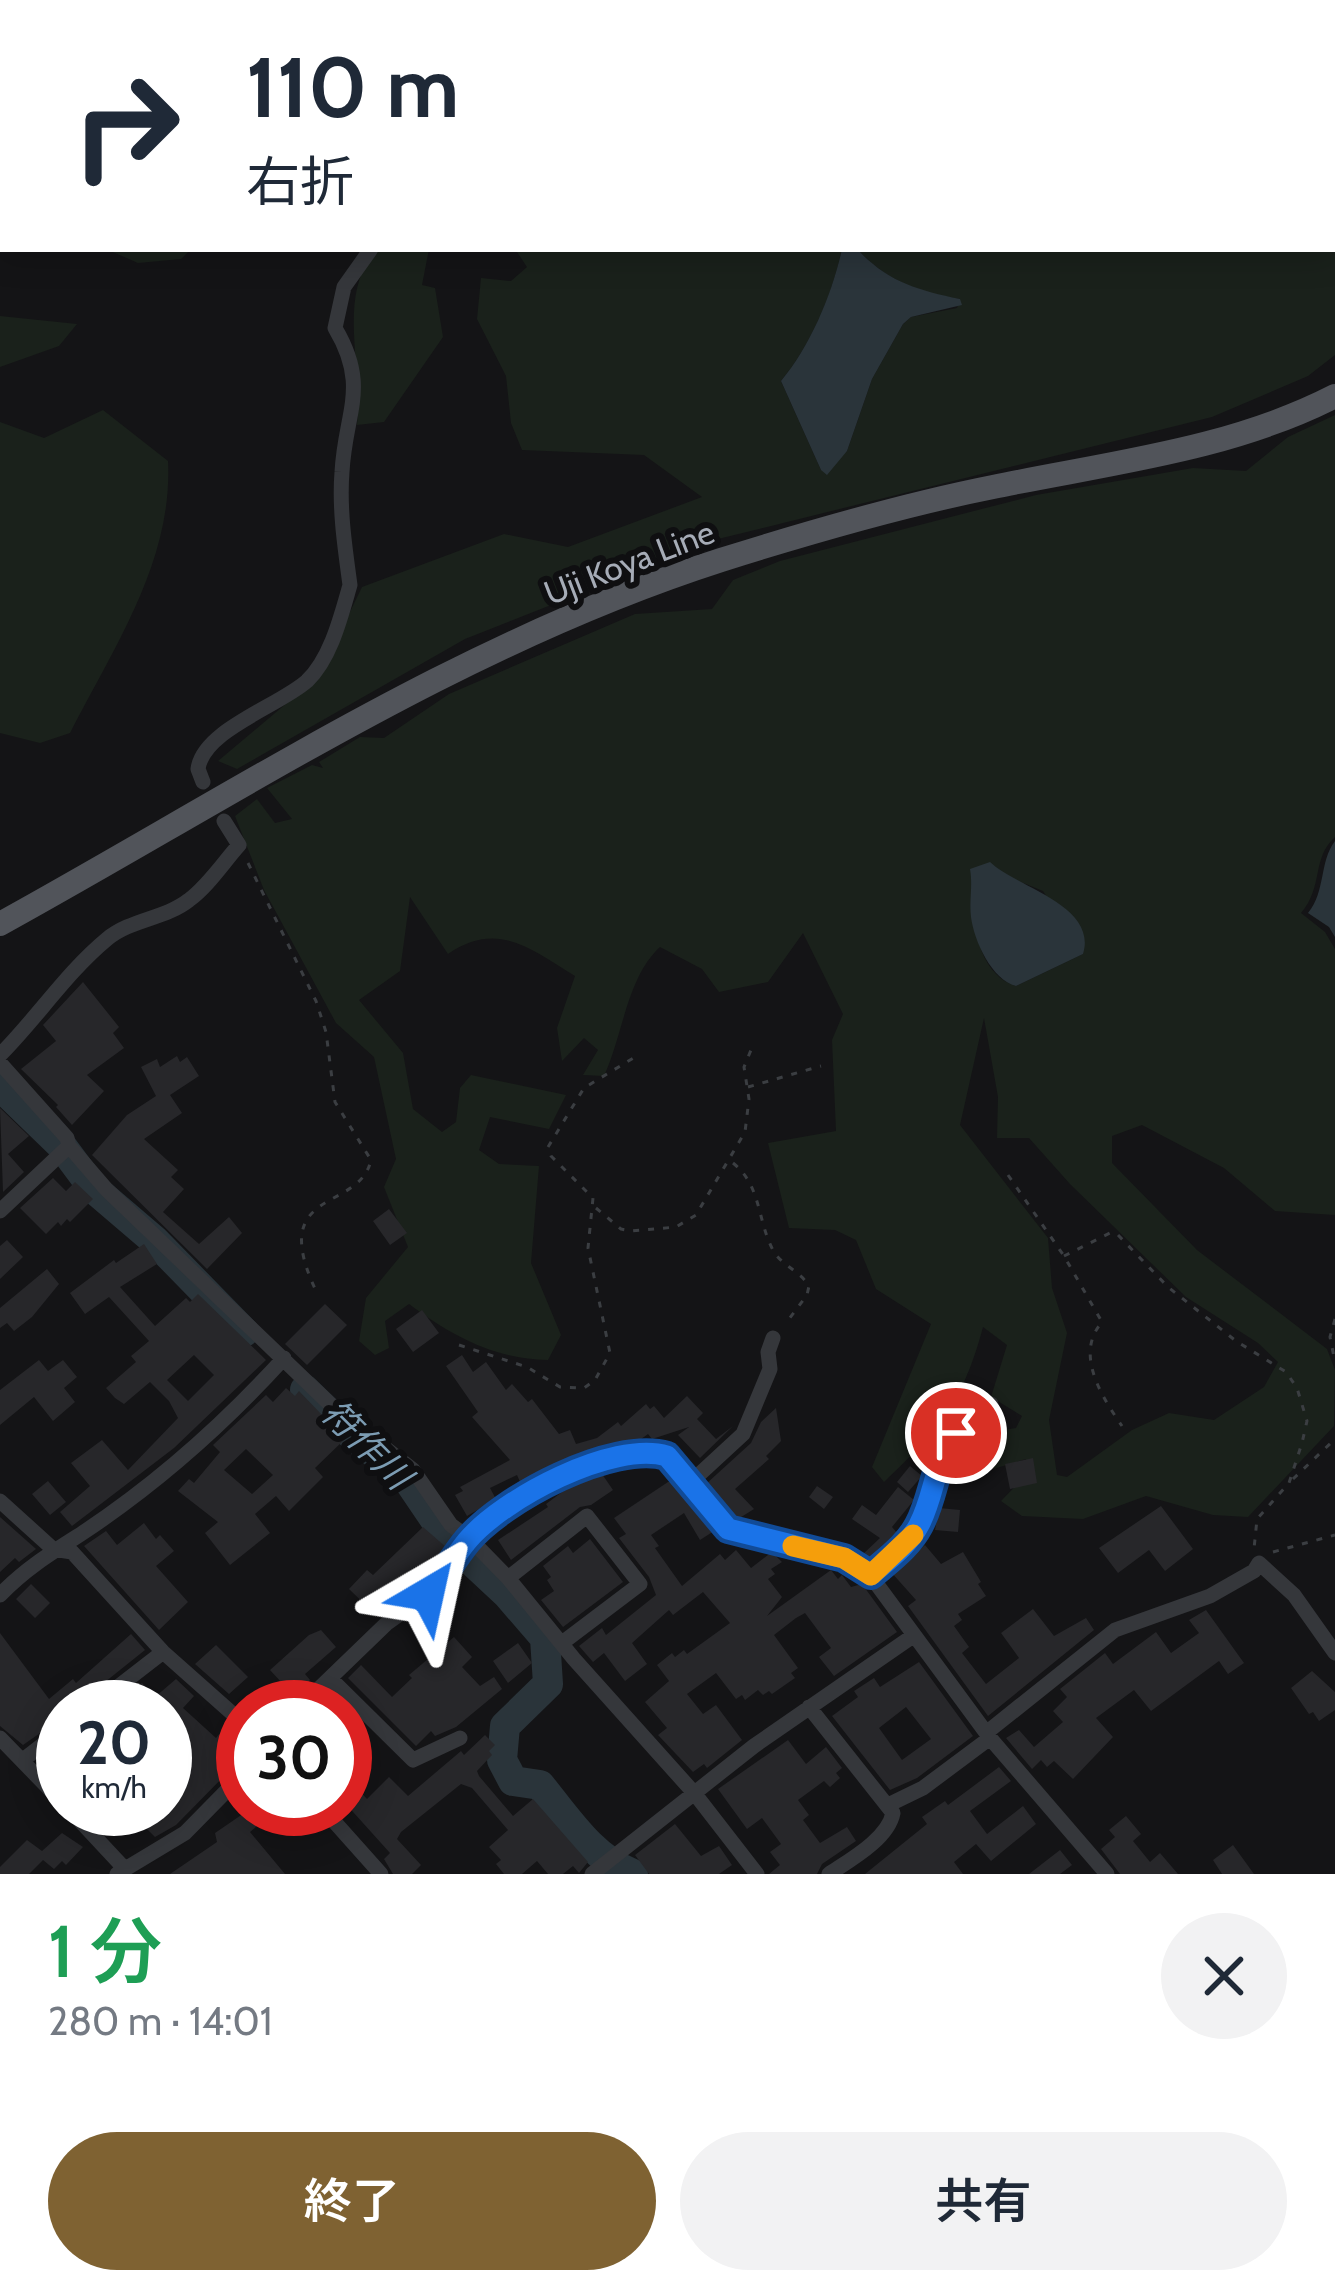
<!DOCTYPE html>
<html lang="ja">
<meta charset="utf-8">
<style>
:root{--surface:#fff;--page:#f2f2f3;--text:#1f2937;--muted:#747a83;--accent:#7f6232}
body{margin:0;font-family:Cabin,"Noto Sans JP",sans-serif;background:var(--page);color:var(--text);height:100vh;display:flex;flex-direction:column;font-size:45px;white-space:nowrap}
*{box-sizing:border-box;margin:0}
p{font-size:39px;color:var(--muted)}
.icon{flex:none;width:66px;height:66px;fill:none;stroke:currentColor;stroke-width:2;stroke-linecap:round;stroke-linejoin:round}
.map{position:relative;height:1874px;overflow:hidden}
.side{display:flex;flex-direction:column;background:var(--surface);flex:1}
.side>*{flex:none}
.hud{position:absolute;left:0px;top:0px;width:1335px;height:252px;box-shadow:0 6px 30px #0003;background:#fff;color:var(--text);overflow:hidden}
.speed{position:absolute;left:36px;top:1680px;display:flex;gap:24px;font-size:60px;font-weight:700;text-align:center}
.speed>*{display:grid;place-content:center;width:156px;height:156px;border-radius:50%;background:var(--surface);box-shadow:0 6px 30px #0003;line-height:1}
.speed small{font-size:30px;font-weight:400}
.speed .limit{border:18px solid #d22;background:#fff;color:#111}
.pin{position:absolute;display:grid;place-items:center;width:102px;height:102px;color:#fff;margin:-51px;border:6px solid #fff;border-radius:50%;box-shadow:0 3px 12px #0007}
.me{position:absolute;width:132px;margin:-66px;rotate:36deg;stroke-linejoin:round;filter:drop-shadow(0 0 9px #0008)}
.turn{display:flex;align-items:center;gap:42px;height:252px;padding:0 48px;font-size:54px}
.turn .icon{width:156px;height:156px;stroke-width:2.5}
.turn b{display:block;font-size:84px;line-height:102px}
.round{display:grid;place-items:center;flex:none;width:126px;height:126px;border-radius:63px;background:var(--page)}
.head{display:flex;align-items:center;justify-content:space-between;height:204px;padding:0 48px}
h1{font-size:72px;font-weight:600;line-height:90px;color:#1e9e55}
.primary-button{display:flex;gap:24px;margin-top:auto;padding:24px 48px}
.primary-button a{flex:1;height:138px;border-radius:72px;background:var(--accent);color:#fff;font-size:48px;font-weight:600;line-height:138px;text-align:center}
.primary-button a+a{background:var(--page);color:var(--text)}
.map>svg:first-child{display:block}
.green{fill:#1a211b;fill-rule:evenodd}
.water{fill:#2a343a}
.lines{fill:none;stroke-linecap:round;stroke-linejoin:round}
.river{stroke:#2a343a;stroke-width:30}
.building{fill:#27272a;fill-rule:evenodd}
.path{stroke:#3b3e42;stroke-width:3;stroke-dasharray:6 9;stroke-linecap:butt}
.minor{stroke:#35373b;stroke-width:15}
.primary{stroke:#51545a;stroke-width:24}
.route-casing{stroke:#114b97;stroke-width:30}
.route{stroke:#1a73e8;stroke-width:21}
.slow{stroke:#f59e0b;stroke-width:21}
.labels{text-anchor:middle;stroke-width:12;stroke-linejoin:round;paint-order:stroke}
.street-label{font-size:33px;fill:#a6acb7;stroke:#0f0f11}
.water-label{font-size:36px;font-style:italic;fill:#7c9cb3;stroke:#0f0f11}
</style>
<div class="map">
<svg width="1335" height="1874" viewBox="0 0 1335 1874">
<rect width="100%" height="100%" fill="#141416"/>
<path class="green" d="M0,0h418l-415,3 -3,229z
M703,0h632v355l-27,21 -96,41 -494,122 -253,100 -228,130 -19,-8 101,-85 43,-89 142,-53 64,13 134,-50 -58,-42 -122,-5 -11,-27 -5,-47 -29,-57 4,-41 30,3 16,-14 -12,-18h327c-10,46 -31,96 -61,132l40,89 26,-19 25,-72 31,-55 8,-7 46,-9 3,-9c-43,-7 -73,-18 -103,-50h475v-246z
M106,249h85l-10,10 -43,4z
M375,249h54l-7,36 13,3 8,49 -59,85 -27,3c7,-60 -21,-124 18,-176z
M0,316l77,8 -18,22 -59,21z
M103,410l65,51c5,100 -54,186 -98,272l-30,10 -40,-10v-311l44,16z
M1335,415v422c-24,22 -11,49 -34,76l24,19 10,17v266l-60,-4 -51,-43 -82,-43 -30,11v27l85,87 130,99 8,21 -1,56 -86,91 -35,-2 -67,-19 -63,23 -61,-3 -21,-15 29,-30 -4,-12 -33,10 -2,-37 25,-4 6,-12 -31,-19 16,-52 -24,-18c-20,75 -44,103 -99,155l-12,-15 59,-143 -55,-35 -20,-49 -21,-10 -46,-2 -21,-85 68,-12 -4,-91 11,-26 -40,-81 -35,49 -49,10 -17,-23 -42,-22c-33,30 -37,88 -56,129l-21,-1 15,-25 -14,-12 -22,23 -5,-33 18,-52c-44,-27 -77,-56 -127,-22l-38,-57 -10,74 -41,29 44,53 10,56 29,23 14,-10 4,-34 11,-13 95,20 -17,34 -59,-12 -11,33 20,14 40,2 -8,97 30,72 -13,25c-54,-1 -96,-24 -139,-56l-24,17 4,27 -14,7 -16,-14 7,-43 42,-51 -24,-60 12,-28 -22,-102 -38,-34 -72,-133 -29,-74 22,-17 18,24 17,-4 -25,-31 45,-23 11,3 -4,-6 41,-25 24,1 65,-44 186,-80 77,-5 21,-29 47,-19 256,-66 157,-27 53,3 42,-34zM1004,875l39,16 40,63 -67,32c-38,-11 -45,-65 -42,-99zM984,1018l14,79 -1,41h32l41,46 116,113 72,46 20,19 -14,25 -50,33 -45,-7 -37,17 -65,47 -10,-2 -8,-55 18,-87 -15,-45 -4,-50 -88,-113z"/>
<path class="water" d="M842,249h15c31,33 60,41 103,50l2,6 -51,12 -8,7 -31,55 -25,72 -20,24 -6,-5 -40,-89c30,-36 51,-87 61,-132z
M1335,841v96l-6,-10 -21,-14c18,-22 11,-51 27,-72z
M990,862c26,25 108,43 93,92l-67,32c-24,-6 -42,-45 -45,-69 -2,-17 2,-31 -1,-48z"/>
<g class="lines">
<path class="river" d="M0,1086l61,59 32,43 62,53 89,91
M305,1390l49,47 52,40 42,62 59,55 38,44 3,46 -43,42 -3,34 11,21 27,4c27,33 52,73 93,89"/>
</g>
<path class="building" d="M83,982l36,45 -6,6 11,15 -37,27 17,16 -32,34 -16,-18 2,-2 -37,-36 35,-28 -13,-16z
M177,1056l3,6 7,-5 12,19 -29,19 12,18 -38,26 34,31 -7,7 13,12 -21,23 36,32 30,-27 13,16 -35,36 -115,-114 35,-40 29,-19 -15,-29 16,-8 3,8z
M0,1108l29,28 -21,18 16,18 -21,20z
M53,1178l13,13 9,-9 18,17 -23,23 -3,-3 -6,7 -3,-4 -12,12 -26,-26z
M389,1209l18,24 -17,12 -17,-24z
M7,1240l16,17 -23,22v-33z
M144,1244l13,20 -37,23 35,39 31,-28 4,4 8,-8 68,66 -92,88 -102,78 -12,-14 30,-26 -19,-23 31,-23 26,30 50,-52 -9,-17 -19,-19 -26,22 -9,-6 -9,-10 30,-26 -5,-6 18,-15 -40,-44 -24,17 -15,-21 44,-33 2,3zM194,1355l20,20 -26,26 -21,-21z
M47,1269l12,15 -27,33 -18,14 -7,-8 -7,5v-20z
M325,1304l22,21 -40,40 -22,-21z
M422,1310l17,23 -26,19 -17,-23z
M462,1355l11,17 13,-10 20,28 6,-6 16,18 4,-3 27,35 11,-4 6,14 21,-6 21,-16 3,4 25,-22 4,5 4,-3 10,12 23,-22 16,17 -6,6 19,20 17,-13 -33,32 -22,-23 11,-8 -37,12 -4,-5 -11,8 -56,12 -60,30 -4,-9 -27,13 7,13 -14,10 -2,-3 -14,8 -12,-21 8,-4 -3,-4 50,-27 -38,-43 6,-5 -32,-46z
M39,1360l9,11 15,-11 14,17 -13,11 11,14 -22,19 -19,-24 -34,28v-35z
M286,1388l9,8 4,-5 46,48 -30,29 8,9 -34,34 -13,-15 -21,18 15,19 -40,32 -25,-32 13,-11 -40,-31 11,-12 5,4 26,-31 -7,-7 53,-50 7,7zM246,1449l27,26 -21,19 -28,-24z
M776,1408l5,33 -15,15 3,3 -34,30 19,20 -16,10 -32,-35 45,-41 10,-21z
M1033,1458l4,25 -27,6 -5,-25z
M910,1466l12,10 -14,16 -11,-10z
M602,1474l11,16 -22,15 -11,2 -69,53 -13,-20 50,-33 -2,-3 24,-18z
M48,1481l18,21 -16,13 -18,-21z
M668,1482h5l41,49 -14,9 -16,-27 -33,22 8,11 -4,2 27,38 38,-32 5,6 11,-10 15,18 21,-16 10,10 -11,7 4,5 -7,5 14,18 -15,19 64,-46 7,9 4,-4 9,12 11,-3 35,48 -63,44 -15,-19 12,-9 -26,-35 -9,5 -22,17 24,33 -7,5 4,5 -23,16 -3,-3 -6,4 -5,-5 -13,10 -3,-5 -6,4 -20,-26 -29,21 16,20 13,-9 26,35 -35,28 -3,-4 -11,8 -35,-37 9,-7 -22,-26 24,-21 -12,-16 15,-12 3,4 9,-7 3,4 43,-31 -27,-31 -30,23 -4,-5 -37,33 15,21 -22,17 -21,-28 -11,9 -14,-16 23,-18 4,7 50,-40 -7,-18 -30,-39 7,-4 -12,-16z
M817,1486l16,11 -9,12 -15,-12z
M898,1487l16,13 -22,27 6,7 -29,26 -7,-5 18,-17 -28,-19 10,-14 14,10z
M1161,1506l32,43 -28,22 -16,-21 -31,23 -19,-25z
M939,1508l21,2 -2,22 -23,-2z
M0,1517l36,32 -17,13 -4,-4 -15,14z
M144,1523l12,16 4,-4 14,16 -18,15 32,36 -29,28 -75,-84 22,-15 11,14z
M423,1527l24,21 -28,36 -3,-3 -9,6 -30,29 -28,-27 18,-19 6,5z
M590,1539l33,43 -60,45 -22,-27 13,-9 -7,-11 4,-3 -8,-11 25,-20 5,7z
M925,1545l16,19 22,-12 18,30 -3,2 8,12 -28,18 4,6 -8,6 15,21 -7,6 24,31 33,-26 -18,-25 32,-24 21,27 32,-18 8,12 -106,86 -80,-110 8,-6 -25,-28z
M31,1584l19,19 -15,15 -19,-19z
M1206,1610l38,53 -16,11 -9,-13 -68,50 -17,-21 -38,28 17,19 -40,42 -19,-18 -7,6 -6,-7 -9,9 -26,-31 13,-8 15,17 29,-25 -10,-11 14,-14 -7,-8 45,-36 8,11 43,-32 15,21 28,-20 -10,-13z
M321,1630l15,17 -31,27 5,6 -16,16 -24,-26 39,-35z
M0,1633l49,66 24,-20 3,4 55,-49 14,16 -60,48 -5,9h-17v10l-40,28 -23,-19z
M454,1637l18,20 -10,10 18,19 14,-9 8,12 -46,38 -21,9 -4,-5 -15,15 -68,-68 13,-13 31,32 20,-19 -3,-3z
M518,1643l14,20 -24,20 -15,-22z
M216,1645l32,32 -19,17 -34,-30z
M919,1662l54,74 -56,42 -27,12 -58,-74 26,-19 -4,-6 20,-13 6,9zM906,1707l25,32 -29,21 -23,-32z
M1312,1671l23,21v18l-16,11 -6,-9 -4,2 -18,-26z
M176,1679l18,17 -11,12 33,30 11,-13 16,10v27l-9,4 -58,59 -21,12 -25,-25 -18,16 -17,-19h70v-20l23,-23 -23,-23v-36h-29l-11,-11 17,-13 13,14z
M485,1735l10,10 -6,6 3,4 -15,16 2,5 34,40 20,-17 55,63 -9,11 -6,-7 -10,8h-15l-11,-13 -15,13h-18l-8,-10 5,-4 -12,-13 19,-17 -36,-42 -11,-4 -60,48 -4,7 24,26 -9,9h-19l-9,-15 6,-6 -45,-50 12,-15 10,11 22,-22 19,19 53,-45 3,4z
M788,1740l18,24 20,-17 16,21 -6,5 4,5 -10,9 -6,-6 -26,19 11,15 -6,5 17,23 27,-16 9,14 -34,23 -5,10h-48l11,-9 -10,-13 11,-8 -19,-26 -15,11 -29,-40z
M63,1744v39l-19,-24z
M999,1767l12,14 -41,30 17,23 36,-28 13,18 -45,37 -15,-17 -22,18 9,12h-98l62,-50 -5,-7 23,-16 3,4z
M250,1809h27l-27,23 35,42h-115l47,-32 -2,-9z
M1126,1816l15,18 -8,7 17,21 10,-9 18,21h-58l-19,-25 14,-12 -6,-7z
M675,1824l26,32 18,-10 13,19 -13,9h-70l-14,-19z
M62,1833l21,14 -17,18 -4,-4 -8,8 -11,-9 -14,14h-29v-7l27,-27 15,11z
M1233,1845l21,29h-32l-9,-14z
M1060,1850l12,15 -12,9h-31z"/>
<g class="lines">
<path class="path" d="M248,863l68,138 10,31 9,70 36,58c-12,54 -107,25 -53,135
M748,1087l73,-21
M733,1163c29,23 24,59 41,89 9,14 27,20 35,34l-2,9 -21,28
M1008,1175l56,81 38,66c-28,32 0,75 20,104
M596,1208l25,21 10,2 45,-4 20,-12 49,-83 4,-33 -5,-32 7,-17
M1064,1256l46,-23 7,1 51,53 68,54 50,31 11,16 10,33 -5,22 -13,40 -32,36 -3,30
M1335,1319l-5,18 5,25
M459,1345l68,22 33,20 24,1 11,-8 15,-27 -22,-105 5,-50 -42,-42 -3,-9 36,-59 56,-34
M1293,1479l42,-40
M1273,1552l62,-17"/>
<path class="minor" d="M572,0v3
M203,782l-5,-13c5,-39 81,-63 109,-88 24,-23 34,-65 43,-96 -5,-37 -11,-76 -8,-113 3,-60 28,-85 -7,-144l9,-41 27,-38
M0,1055c37,-37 66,-82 107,-116 24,-20 58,-20 82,-39 19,-14 34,-37 50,-55l-15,-24
M0,1063l67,75 2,8 37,43 228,219 79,62 38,55 18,13 39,40 66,81 121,135 62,80
M0,1211l69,-65
M691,1482l52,-48 27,-65 -2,-17 5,-14
M0,1501l53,48 19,3 91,100 80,71
M870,1575l41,-36 12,-19 21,-72 47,-44
M508,1578l79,-62 53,68 -78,59
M0,1595c25,-26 51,-42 81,-61 74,-49 144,-111 203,-176
M330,1678l83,82 47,-22
M92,1707l71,-55
M300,1707l86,-83 42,-30 41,-56 51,-40 64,-32 68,-15 15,5 61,73 116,29 26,17 120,163 117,136
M809,1707l84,106c-5,26 -43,47 -64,61
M986,1733l129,-103 95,-34 44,-25 5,-8 35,32 41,58
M0,1738l63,65
M23,1760l40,-31
M888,1805l35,-17 67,-50
M69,1809l56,60
M323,1809l58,65
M117,1874l68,-41 58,-59
M592,1874l162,-128 159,-110"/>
<path class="primary" d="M0,924c236,-130 462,-281 721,-364 89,-28 181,-55 272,-73 115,-24 237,-37 342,-91"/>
</g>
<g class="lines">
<g class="route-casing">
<path id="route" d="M428,1594c15,-17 25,-36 39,-53 35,-42 146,-101 200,-85l61,73 116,29 27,17c17,-15 37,-29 48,-50 16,-30 15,-64 37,-92"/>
</g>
<use href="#route" class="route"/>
<path class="slow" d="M793,1546l51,12 27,17 42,-40"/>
</g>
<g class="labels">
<g class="street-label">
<text transform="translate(629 562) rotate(-21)" y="12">Uji Koya Line</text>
</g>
<g class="water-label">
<text transform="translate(367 1444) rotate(45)" y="13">符作川</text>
</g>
</g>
</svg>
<div class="speed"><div>20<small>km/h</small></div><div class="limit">30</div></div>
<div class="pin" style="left:956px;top:1433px;background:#d93025"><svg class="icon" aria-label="arrive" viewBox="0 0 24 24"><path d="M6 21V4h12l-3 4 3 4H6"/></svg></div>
<svg class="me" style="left:428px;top:1594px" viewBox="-20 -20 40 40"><path d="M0-17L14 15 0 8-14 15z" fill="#1a73e8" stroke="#fff" stroke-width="4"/></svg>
<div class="hud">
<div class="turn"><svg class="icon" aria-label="right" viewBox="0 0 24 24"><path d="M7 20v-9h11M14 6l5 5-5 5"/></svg><div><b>110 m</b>右折</div></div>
</div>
</div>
<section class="side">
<div class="head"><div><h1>1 分</h1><p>280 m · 14:01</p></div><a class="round"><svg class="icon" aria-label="close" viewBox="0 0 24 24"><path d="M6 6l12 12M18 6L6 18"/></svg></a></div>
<div class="primary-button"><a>終了</a><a>共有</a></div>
</section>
